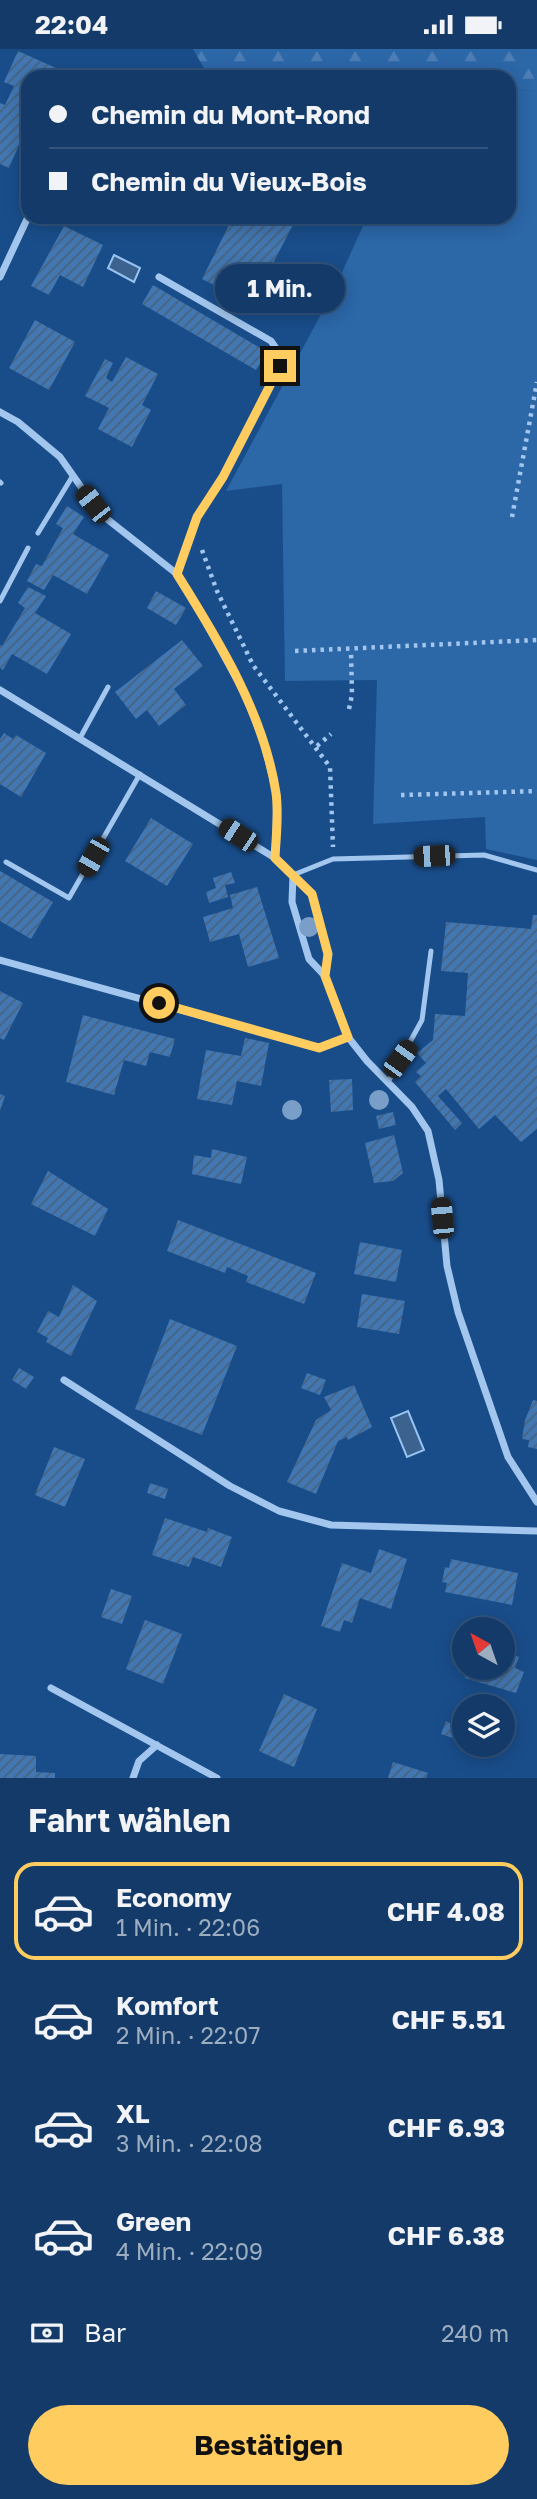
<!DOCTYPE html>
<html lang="de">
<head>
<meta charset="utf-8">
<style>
  :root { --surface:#133a68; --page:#1c416e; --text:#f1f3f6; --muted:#9dadc0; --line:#32547c; --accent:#ffcc5f }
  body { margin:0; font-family:"Golos Text",sans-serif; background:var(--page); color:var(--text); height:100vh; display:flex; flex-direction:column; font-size:26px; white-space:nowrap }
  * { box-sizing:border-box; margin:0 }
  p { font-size:23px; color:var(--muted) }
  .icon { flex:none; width:38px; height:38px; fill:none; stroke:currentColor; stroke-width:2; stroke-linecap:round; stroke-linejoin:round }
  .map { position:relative; height:1729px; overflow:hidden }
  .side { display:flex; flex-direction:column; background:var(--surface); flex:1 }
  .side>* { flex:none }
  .guide { position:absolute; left:21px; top:21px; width:495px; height:154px; border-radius:21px; box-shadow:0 4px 18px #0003,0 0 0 2px var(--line); display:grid; align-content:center; height:154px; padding:0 28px; background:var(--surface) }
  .needle { width:46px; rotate:320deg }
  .buttons { position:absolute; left:452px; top:1568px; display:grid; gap:14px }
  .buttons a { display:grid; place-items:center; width:63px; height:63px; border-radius:50%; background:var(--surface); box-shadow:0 4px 18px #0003,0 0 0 2px var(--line); font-size:35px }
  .end { position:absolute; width:32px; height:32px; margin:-16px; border:9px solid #ffcc5f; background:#111; box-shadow:0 0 0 4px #111 }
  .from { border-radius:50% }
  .bubble { position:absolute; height:49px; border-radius:24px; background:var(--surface); box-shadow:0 4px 18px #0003,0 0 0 2px var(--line); font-size:23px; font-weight:700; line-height:49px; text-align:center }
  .car { position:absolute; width:21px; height:42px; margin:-21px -10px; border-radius:9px; box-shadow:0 0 5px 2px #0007; background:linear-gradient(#222 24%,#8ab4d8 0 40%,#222 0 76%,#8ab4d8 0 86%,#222 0) }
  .guide b { display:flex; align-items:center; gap:24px; height:66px; font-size:26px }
  .guide b+b { border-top:2px solid var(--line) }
  .guide i { width:18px; height:18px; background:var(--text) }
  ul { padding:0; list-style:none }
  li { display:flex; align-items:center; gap:21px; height:98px; margin:0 14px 10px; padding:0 14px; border:4px solid transparent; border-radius:21px }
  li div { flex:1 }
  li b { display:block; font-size:26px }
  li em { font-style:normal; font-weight:700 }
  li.selected { border-color:var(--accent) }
  li>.icon { width:63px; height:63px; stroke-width:1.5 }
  h2 { padding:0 28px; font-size:32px; line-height:84px }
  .pay { display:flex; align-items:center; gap:18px; height:77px; padding:0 28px; font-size:26px }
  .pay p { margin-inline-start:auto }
  .button { display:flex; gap:14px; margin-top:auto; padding:14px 28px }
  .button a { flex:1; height:80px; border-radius:42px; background:var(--accent); color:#111; font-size:28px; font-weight:700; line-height:80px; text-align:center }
  .status { display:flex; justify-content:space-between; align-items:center; height:49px; padding:0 35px; background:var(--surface); direction:ltr }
  .status svg { height:19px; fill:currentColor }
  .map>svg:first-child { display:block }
</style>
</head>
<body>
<div class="status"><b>22:04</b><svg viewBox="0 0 49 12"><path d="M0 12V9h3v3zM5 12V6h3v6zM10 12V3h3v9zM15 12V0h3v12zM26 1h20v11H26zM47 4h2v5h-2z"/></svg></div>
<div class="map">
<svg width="537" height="1729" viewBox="0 0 537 1729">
  <defs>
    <pattern id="forest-firs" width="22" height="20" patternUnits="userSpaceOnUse" patternTransform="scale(1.75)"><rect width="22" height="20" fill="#2c67a8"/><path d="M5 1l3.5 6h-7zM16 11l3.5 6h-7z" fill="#4c7eb5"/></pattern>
    <pattern id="building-hatch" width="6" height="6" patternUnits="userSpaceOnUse" patternTransform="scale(1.75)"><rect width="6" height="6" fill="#4277b2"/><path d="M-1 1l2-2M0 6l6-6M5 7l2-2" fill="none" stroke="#47627f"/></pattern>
  </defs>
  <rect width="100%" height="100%" fill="#194d8a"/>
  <path fill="#2c67a8" d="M509,39L537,43V811L486,800L485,768L373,775L377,631L285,632L282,435L226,442L334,241L367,168H509Z"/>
  <path fill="url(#forest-firs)" d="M193,0H537V43L509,39V28H209Z"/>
  <path fill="#3c638f" stroke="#95c2f0" stroke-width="2" d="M114,206L140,219L134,233L108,219Z
    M408,1362L424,1401L407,1408L391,1369Z"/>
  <path fill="url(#building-hatch)" d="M18,2L63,22L60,28H28V75L9,119L0,115V54L5,56L14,37L4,33Z
    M233,168H297L252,255L202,230Z
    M64,177L103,196L83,238L60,226L49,246L31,237Z
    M153,236L267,303L256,321L142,255Z
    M35,271L75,293L49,341L9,319Z
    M126,308L158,325L142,356L151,361L132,398L98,380L109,359L85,347L105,310L113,314L106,329L112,333Z
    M67,457L84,468L73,485L109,506L87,545L53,526L44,541L27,532L36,515L42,517L63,479L56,475Z
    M28,538L46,547L35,564L71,585L47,625L12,605L3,621L0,619V596L2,597L25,559L18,554Z
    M156,542L186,559L176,576L147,559Z
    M182,591L203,617L174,640L186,656L159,677L147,661L136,670L115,643Z
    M4,684L13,690L16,686L46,704L21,748L0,735V690Z
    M151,769L193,795L167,837L125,812Z
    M0,822L53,853L31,890L0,872Z
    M231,823L235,834L225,836L228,848L209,854L206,843L216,839L213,829Z
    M257,838L279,909L248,918L239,885L210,893L203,868L233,859L230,846Z
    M533,866H537V1080L521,1093L495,1066L479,1080L446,1040L438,1047L462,1074L455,1081L415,1033L421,1027L416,1023L426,1014L417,1004L433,991L435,965L465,967L468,924L441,922L446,873L531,880Z
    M0,942L23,954L4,991L0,989Z
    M83,966L175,990L170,1008L150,1003L146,1017L124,1011L114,1046L66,1033Z
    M245,989L269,994L261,1037L237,1032L232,1056L197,1050L206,1001L241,1007Z
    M352,1030L353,1061L331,1063L329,1031Z
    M0,1045L5,1047L0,1062Z
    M393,1063L396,1076L379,1080L376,1067Z
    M394,1086L403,1124L393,1132L374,1134L365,1094Z
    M212,1100L247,1108L241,1135L192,1125L194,1106L211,1109Z
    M48,1122L108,1160L95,1187L31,1155Z
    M178,1171L316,1224L304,1255L246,1233L248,1227L227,1218L225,1224L167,1202Z
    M360,1193L402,1201L396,1233L354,1225Z
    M73,1236L97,1252L71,1307L46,1293L48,1289L37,1283L48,1262L59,1268Z
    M362,1245L405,1252L399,1285L357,1278Z
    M170,1270L237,1297L202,1386L135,1360Z
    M19,1319L34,1328L26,1340L12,1331Z
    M307,1324L326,1331L320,1346L301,1339Z
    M354,1336L372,1378L348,1391L347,1388L338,1392L316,1445L287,1433L316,1371L331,1361L324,1348Z
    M533,1351L537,1352V1400L528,1398L529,1391L522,1390L525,1371Z
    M54,1398L85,1410L65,1458L35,1446Z
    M150,1434L168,1440L165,1450L147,1444Z
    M165,1469L207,1483L208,1479L232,1488L221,1518L193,1508L189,1518L152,1506Z
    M379,1500L407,1510L391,1560L360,1549L352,1574L344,1571L340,1583L321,1577L342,1514L371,1524Z
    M451,1510L518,1524L512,1556L445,1543L447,1534L442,1533L445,1518L449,1519Z
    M111,1540L132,1547L122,1575L101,1568Z
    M145,1571L182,1585L163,1635L126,1620Z
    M502,1602L519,1608L515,1619L524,1623L516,1644L465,1629L469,1619H502Z
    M284,1645L317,1660L294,1718L259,1702Z
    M455,1666L464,1670V1693L441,1685L446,1672L452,1675Z
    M0,1705L36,1707V1723L55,1724V1729H0Z
    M393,1713L428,1724L426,1729H388Z"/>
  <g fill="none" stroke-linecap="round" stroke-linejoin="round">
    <path stroke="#a2c6ed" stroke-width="4.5" stroke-dasharray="3.5 5" stroke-linecap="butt" d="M512,468L537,333
      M202,501L217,542L253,616L330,718L333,798
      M295,602L537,591
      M349,660L352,646L351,602
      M317,697L331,685
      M401,746L537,742"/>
    <path stroke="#a2c6ed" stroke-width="5" d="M130,168L134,170
      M0,433L1,434
      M38,484L72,428
      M0,552L28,499
      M80,689L108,638
      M6,813L69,849L140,725
      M293,826L333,810L484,806L537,821
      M388,1033L422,971L431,902"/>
    <path stroke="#a2c6ed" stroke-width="7" d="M0,228L28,168
      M159,228L271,292L282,308L280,318L223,428L197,468L177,525
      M0,363L18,373L60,408L93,455L107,470L177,525L198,559L245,645L264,694L277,747L275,809
      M0,641L275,809L312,845L328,905L325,927L348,988L367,1012L412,1058L428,1082L439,1131L447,1217L458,1263L508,1408L537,1453
      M293,826L292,853L309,910L325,927
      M0,911L319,999L348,988
      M64,1331L230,1437L279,1462L331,1476L537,1482
      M51,1639L217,1729
      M133,1729L139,1712L157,1696"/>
  </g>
  <g fill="#799ec8">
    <circle cx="309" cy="878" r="10"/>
    <circle cx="379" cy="1051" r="10"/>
    <circle cx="292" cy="1061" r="10"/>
  </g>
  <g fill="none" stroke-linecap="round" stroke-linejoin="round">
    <path stroke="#ffcc5f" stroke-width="9" d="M159,954L319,999L348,988L325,927L328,905L312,845L275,809C276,788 279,766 276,744C264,665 219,592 177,525L197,468L223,428L280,317"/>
  </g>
</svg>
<div class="buttons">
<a><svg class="needle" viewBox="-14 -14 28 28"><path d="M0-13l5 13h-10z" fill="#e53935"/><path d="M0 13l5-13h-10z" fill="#9dadc0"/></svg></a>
<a><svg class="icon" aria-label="layers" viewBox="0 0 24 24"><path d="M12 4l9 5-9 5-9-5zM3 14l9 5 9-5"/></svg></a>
</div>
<i class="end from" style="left:159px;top:954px"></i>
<i class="end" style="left:280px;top:317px"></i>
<div class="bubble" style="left:215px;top:215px;width:130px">1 Min.</div>
<i class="car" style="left:93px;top:455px;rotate:322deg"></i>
<i class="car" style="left:238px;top:786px;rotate:303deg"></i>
<i class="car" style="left:434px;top:807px;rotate:268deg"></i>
<i class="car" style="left:93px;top:808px;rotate:210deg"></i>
<i class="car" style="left:400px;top:1010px;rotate:36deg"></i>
<i class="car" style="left:442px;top:1169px;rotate:355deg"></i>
<div class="guide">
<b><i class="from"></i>Chemin du Mont-Rond</b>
<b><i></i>Chemin du Vieux-Bois</b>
</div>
</div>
<section class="side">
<h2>Fahrt wählen</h2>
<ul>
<li class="selected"><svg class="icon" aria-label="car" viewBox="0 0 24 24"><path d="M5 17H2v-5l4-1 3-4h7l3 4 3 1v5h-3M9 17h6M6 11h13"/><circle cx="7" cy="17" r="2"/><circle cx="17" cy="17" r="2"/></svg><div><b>Economy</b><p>1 Min. · 22:06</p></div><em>CHF 4.08</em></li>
<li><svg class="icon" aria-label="car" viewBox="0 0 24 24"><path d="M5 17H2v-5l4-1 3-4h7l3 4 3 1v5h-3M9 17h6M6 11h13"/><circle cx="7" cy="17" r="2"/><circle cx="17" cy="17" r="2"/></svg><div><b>Komfort</b><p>2 Min. · 22:07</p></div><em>CHF 5.51</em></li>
<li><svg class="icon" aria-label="car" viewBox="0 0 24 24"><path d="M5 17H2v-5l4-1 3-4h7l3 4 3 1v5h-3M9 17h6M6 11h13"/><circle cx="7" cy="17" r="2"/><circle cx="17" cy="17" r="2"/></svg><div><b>XL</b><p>3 Min. · 22:08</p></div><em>CHF 6.93</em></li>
<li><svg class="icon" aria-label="car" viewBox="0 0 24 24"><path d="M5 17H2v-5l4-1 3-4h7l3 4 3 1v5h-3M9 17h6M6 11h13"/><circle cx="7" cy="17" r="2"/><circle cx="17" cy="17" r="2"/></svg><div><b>Green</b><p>4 Min. · 22:09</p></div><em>CHF 6.38</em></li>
</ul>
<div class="pay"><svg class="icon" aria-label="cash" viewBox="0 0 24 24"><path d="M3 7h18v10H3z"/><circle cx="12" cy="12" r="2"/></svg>Bar<p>240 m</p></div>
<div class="button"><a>Bestätigen</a></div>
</section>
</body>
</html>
